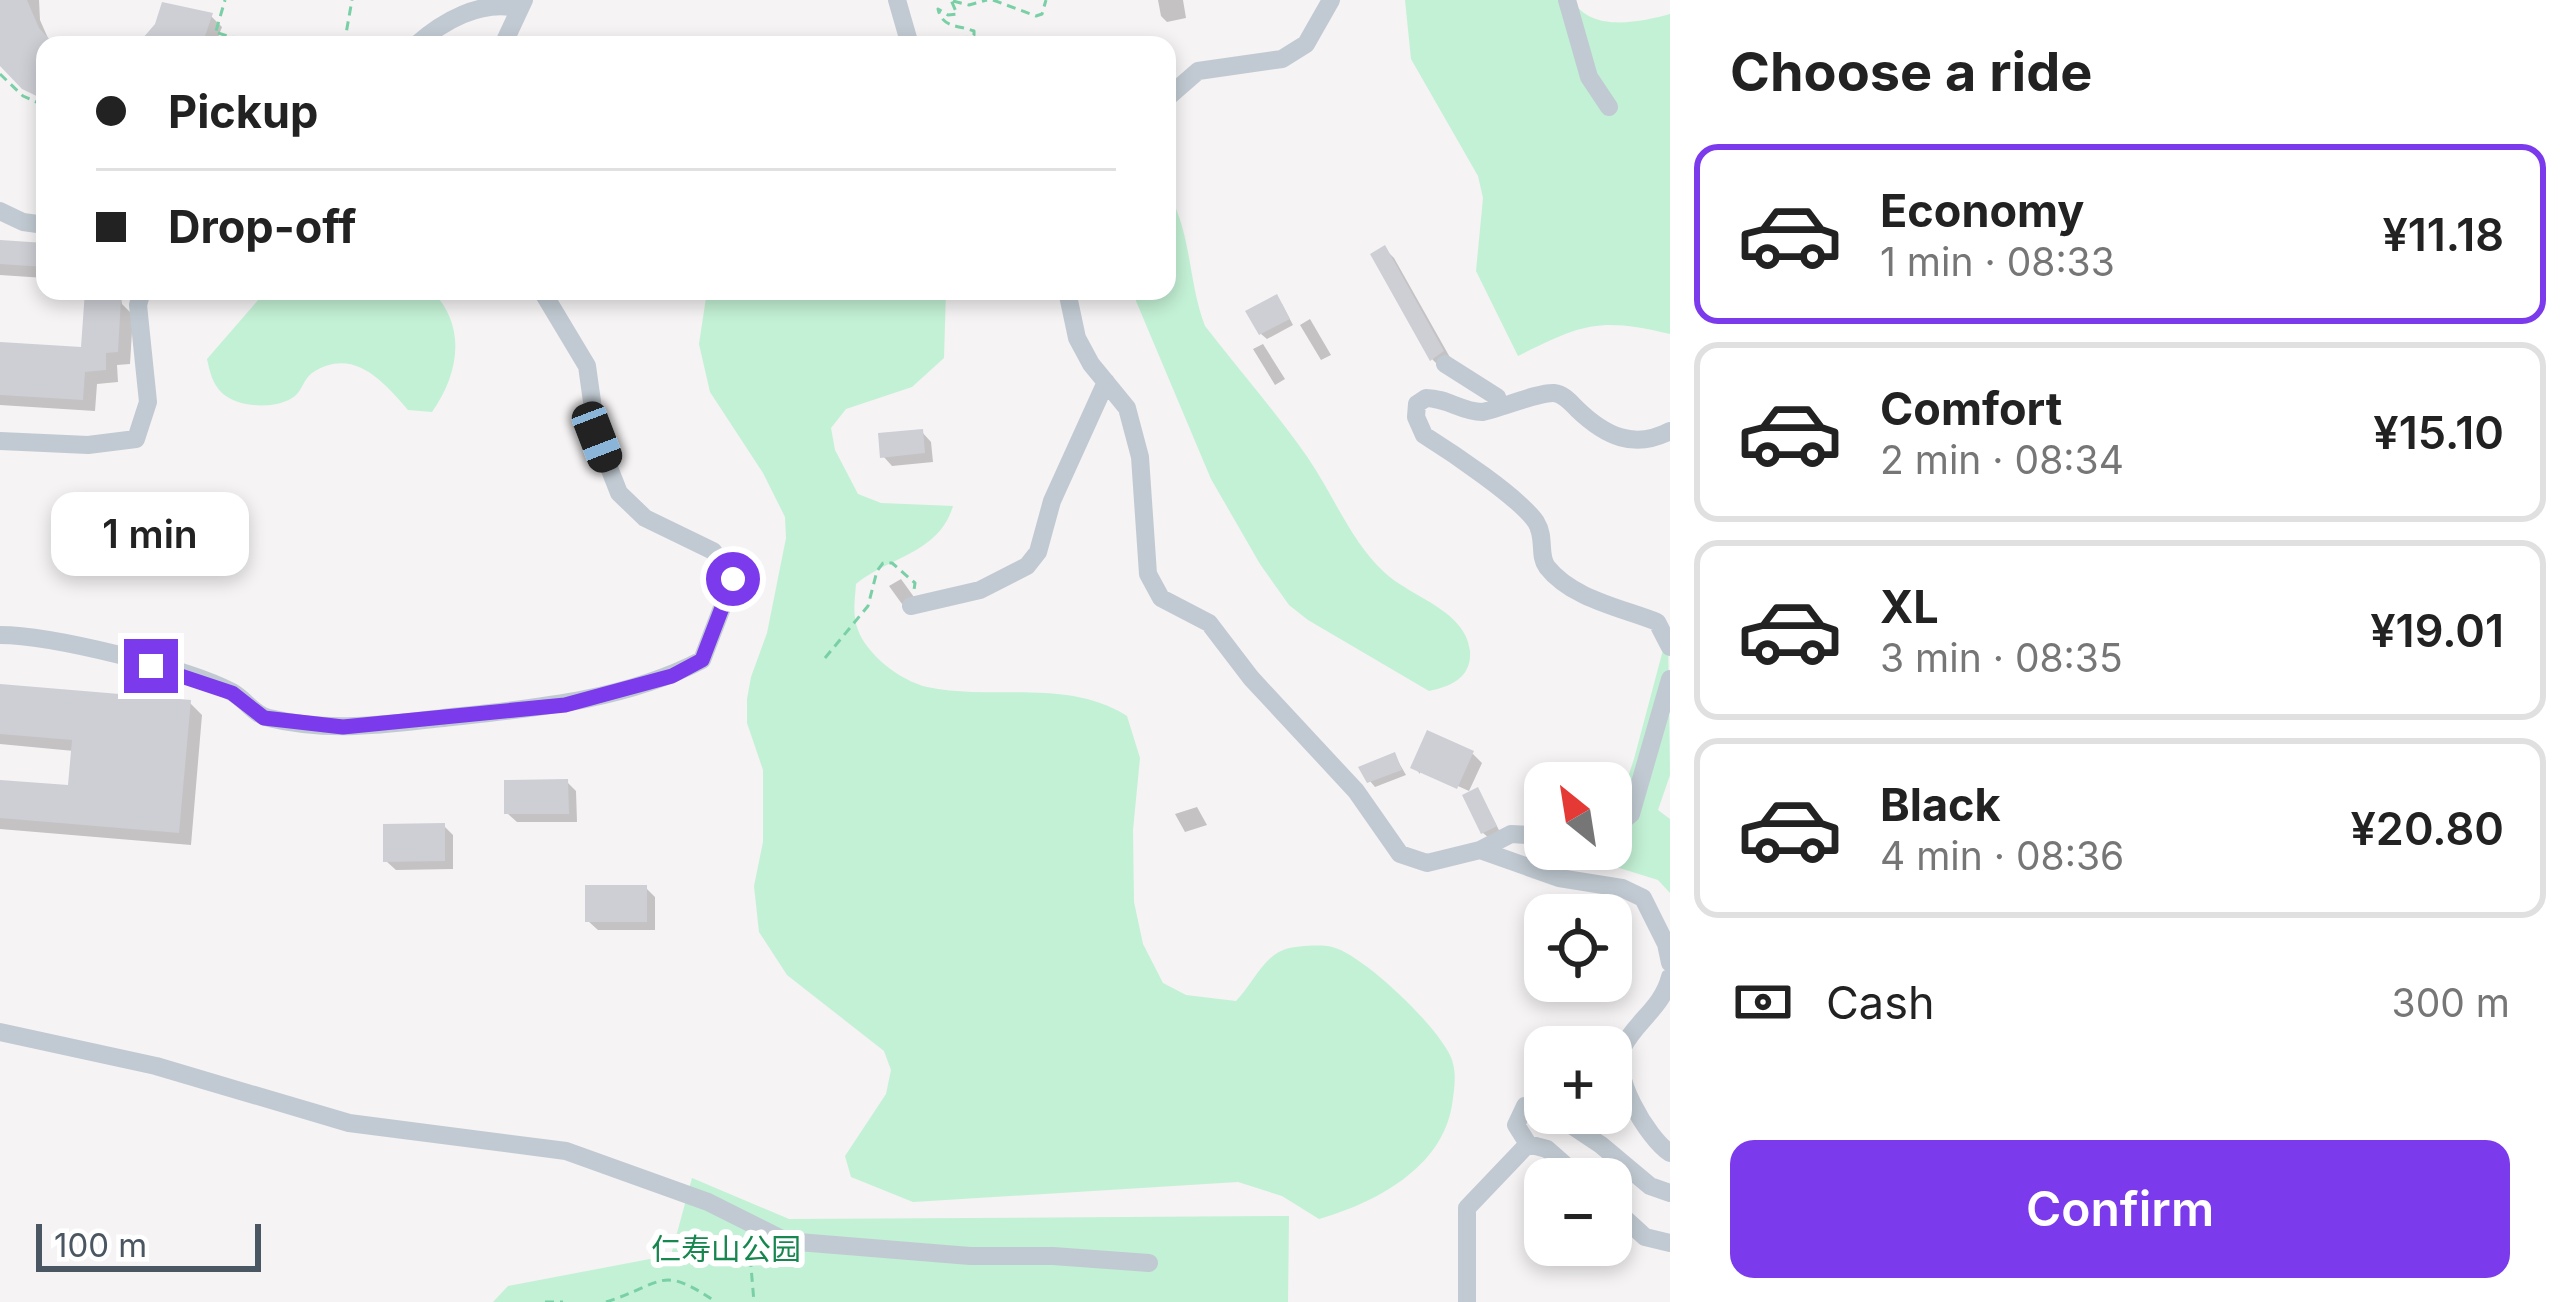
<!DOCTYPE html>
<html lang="en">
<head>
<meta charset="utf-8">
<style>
  :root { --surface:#fff; --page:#f6f6f6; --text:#222; --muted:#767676; --line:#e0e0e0; --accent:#7c3aed }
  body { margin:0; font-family:Inter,"Noto Sans SC",sans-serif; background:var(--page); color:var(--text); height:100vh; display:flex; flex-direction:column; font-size:45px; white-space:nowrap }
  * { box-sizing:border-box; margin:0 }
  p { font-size:39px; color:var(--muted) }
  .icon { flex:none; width:66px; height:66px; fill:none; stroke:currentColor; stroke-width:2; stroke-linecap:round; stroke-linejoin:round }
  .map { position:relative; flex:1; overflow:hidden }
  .panel { display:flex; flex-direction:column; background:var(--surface); width:900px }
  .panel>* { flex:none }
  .hud { position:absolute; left:36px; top:36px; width:1140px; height:264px; border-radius:24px; box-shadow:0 6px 18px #0003; display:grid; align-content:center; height:264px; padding:0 60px; background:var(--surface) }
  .needle { width:78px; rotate:330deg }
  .fabs { position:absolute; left:1524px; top:762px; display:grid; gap:24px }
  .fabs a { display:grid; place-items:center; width:108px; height:108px; border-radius:24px; background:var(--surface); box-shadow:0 6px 18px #0003; font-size:60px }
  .scale { position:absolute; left:36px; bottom:30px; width:225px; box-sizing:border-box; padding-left:12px; border:6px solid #4a5661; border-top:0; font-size:33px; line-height:42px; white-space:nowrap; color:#4a5661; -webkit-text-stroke:9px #fff; paint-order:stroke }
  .end { position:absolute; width:54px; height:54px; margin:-27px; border:15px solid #7c3aed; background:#fff; box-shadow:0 0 0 6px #fff }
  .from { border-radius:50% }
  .bubble { position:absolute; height:84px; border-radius:24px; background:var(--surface); box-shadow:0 6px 18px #0003; font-size:39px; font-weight:600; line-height:84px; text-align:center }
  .car { position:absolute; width:36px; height:72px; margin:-36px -18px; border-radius:15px; box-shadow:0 0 9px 3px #0007; background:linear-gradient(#222 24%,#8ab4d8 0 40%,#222 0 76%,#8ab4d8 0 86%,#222 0) }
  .hud b { display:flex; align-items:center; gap:42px; height:114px; font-size:45px }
  .hud b+b { border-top:3px solid var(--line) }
  .hud i { width:30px; height:30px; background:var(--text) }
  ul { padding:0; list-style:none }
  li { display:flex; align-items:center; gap:36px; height:180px; margin:0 24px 18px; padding:0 36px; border:6px solid var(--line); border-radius:24px }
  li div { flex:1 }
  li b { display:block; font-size:45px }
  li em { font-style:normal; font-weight:600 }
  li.active { border-color:var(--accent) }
  li>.icon { width:108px; height:108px; stroke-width:1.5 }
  h2 { padding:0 60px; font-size:54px; line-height:144px }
  .pay { display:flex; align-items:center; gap:30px; height:132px; padding:0 60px; font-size:45px }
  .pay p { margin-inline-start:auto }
  .cta { display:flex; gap:24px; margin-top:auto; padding:24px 60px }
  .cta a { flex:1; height:138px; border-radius:24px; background:var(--accent); color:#fff; font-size:48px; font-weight:600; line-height:138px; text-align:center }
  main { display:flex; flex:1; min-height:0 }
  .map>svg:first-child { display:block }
</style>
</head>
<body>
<main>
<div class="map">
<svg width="1670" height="1302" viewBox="0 0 1670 1302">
  <rect width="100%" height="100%" fill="#f5f3f3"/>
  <path fill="#c3f1d5" d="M1405,0H1573C1590,33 1641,22 1670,14V334C1599,317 1582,324 1518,356L1476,271L1483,198L1478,176L1411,59Z
    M1168,192C1192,234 1188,282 1205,326C1239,370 1276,412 1308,458C1334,496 1350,540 1384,572C1410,597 1466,610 1470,651C1472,677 1451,687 1429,691L1308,620L1289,605L1260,564L1211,479L1136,301L1134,291H1167Z
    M266,291H432C467,326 459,374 432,412L408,410C383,381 353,346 312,373C304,379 302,390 295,396C277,410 238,408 222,393C212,383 210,372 207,359Z
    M707,291H946L944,358L912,387L846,409L831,428L835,450L858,494L881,503L953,506C939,553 891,556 856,584C855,599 852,615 858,630C867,655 901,681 927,687C993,701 1067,678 1127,716L1140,758L1133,830L1134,902L1143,944L1163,983L1186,995L1236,1001C1252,985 1263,956 1286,949C1296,946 1322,944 1332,947C1363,954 1442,1030 1452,1060C1457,1075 1454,1090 1452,1105C1442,1168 1375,1203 1319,1219L1282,1196L1238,1182L913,1202L851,1177L845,1156L886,1094L891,1070L884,1051L787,975L759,932L754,886L763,842V770L747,723V699L751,677L767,633L786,538L785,517L763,473L710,392L699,344Z
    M1668,631L1670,775L1658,810L1670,819V893L1658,880L1600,862L1604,849H1611V828L1634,759Z
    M692,1178L789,1219L1289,1216L1288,1302H493L508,1286L671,1255Z"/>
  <path fill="#0003" d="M0,0H39L40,20L51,45H45V103L0,60Z
    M1158,0H1183L1186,18L1167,22L1161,16Z
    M211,16L222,27L215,45H141Z
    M0,243L45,246V278L0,275Z
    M1385,249L1394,258L1452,361L1441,368L1432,359Z
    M88,291H120L122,304L133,315L130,364L117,365L118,382L97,384L95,411L0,405V345L84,350Z
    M1282,304L1293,325L1267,339L1261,334Z
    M1310,319L1331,355L1321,360L1300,325Z
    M1263,344L1285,379L1275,385L1253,349Z
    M922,432L931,442L933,462L892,466L883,456Z
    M901,579L914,597L902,604L889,586Z
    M0,687L189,702L202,715L191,845L0,829V783L70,789L74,751L0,744Z
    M1473,754L1482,763L1469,791L1420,769V774L1414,767Z
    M1395,756L1406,775L1375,787L1370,781Z
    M567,782L576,791L577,822H517L507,813Z
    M1478,790L1500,832L1489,838L1483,833Z
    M1197,807L1207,825L1185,832L1175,814Z
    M444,826L453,835V869L396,870L386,861Z
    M646,888L655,897V930H598L588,921Z"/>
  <path fill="#cdcfd5" d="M0,0H27L39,28L51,41L45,45V100L22,89L0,66Z
    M162,2L213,13L202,45H137L155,24Z
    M0,240L45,243V267L0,264Z
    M1385,245L1444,351L1430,361L1370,254Z
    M85,291H111V299H121L118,352L106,353V370L85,372L83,400L0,395V342L81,347Z
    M1277,294L1290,319L1259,335L1245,311Z
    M923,429L925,453L880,458L878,433Z
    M0,684L191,700L179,833L0,818V780L68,785L72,740L0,734Z
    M1427,730L1474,751L1457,789L1410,768Z
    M1395,752L1402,770L1367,783L1358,767Z
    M568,779L569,814H504V780Z
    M1478,787L1497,826L1481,834L1462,795Z
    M445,823V861L383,862V824Z
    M585,885H647V922H585Z"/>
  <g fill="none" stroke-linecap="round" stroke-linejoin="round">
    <path stroke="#7ad0a6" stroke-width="3" stroke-dasharray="9 6" stroke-linecap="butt" d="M993,0L1036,16L1042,14L1046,0
      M953,1L969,5L987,0
      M218,33L258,45
      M212,45L225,0
      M344,45L352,0
      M945,45L974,35V31C958,25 942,28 938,9L948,15L957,14L951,0
      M0,74L23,96L45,106
      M825,658L868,606L877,571L883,563H892L915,583L914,590
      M749,1243L754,1302
      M545,1302H563
      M606,1302C665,1283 660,1264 716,1302"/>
    <path stroke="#c1cad2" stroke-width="18" d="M897,0L910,45
      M1567,0L1589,77L1609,107
      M416,45C443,21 480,0 517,8
      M503,45L524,0
      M1167,98L1198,71L1282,59L1306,44L1331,0
      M0,211L23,222L45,225
      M1067,291L1077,338L1091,364L1127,408L1140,457L1148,574L1161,598L1209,623L1251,678L1356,791L1400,854L1427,863L1480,850L1559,878L1622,888L1643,898L1666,944L1670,963
      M1445,364L1497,397L1500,406
      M1670,431C1634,450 1605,436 1577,409C1571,403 1564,394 1554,393C1538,392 1500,409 1482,412C1462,412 1447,398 1426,398L1417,404L1416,417L1424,435C1451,452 1520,498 1536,522C1546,538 1538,555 1547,567C1572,599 1622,608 1657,622L1670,647
      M0,441L88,445L136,439L148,402L138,305L142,291
      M911,606L980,590L1027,566L1038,552L1052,501L1106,382
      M0,635C50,635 187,668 232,692C245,699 254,715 269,718C329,733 392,724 452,717C537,708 625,700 702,660L733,579L713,551L645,518L619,493L597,437L587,366L542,291
      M1611,830L1631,814L1670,679
      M1480,850L1511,834L1545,836
      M1670,977C1662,1008 1636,1021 1623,1047C1609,1073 1647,1138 1670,1153
      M0,1032L156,1066L349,1123L566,1151L708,1202L786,1241L970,1256H1053L1149,1263
      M1553,1113L1601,1145L1650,1186L1670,1193
      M1528,1144L1516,1125L1525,1106L1545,1108
      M1611,1206L1645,1237L1670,1243
      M1467,1302V1208L1528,1144L1547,1149L1581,1179"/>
  </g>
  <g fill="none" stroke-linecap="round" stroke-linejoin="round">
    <path stroke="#7c3aed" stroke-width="15" d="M151,666L232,693L264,718L343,727L565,705L672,676L702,660L733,579"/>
  </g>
  <g text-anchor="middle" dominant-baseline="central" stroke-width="12" stroke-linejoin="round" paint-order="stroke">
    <g font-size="30" fill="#17864f" stroke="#fff">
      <text x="726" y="1249">仁寿山公园</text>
    </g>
  </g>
</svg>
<div class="fabs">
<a><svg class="needle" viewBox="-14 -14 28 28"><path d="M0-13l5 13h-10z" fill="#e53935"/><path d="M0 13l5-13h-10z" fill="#767676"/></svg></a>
<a><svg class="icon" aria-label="locate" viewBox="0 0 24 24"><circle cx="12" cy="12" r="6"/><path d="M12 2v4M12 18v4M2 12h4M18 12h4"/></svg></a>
<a>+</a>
<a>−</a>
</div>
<div class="scale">100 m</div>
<i class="end from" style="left:733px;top:579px"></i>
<i class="end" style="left:151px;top:666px"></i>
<div class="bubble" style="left:51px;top:492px;width:198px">1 min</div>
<i class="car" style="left:597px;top:437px;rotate:159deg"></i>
<div class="hud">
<b><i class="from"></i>Pickup</b>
<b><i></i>Drop-off</b>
</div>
</div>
<section class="panel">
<h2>Choose a ride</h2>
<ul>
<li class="active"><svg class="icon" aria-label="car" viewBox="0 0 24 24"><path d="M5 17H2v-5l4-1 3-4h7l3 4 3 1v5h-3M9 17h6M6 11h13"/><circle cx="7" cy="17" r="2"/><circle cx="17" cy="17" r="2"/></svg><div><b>Economy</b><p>1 min · 08:33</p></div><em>¥11.18</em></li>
<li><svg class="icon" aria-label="car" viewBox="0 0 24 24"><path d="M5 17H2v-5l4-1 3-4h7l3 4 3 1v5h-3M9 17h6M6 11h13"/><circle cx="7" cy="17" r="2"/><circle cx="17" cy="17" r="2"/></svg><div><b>Comfort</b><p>2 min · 08:34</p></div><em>¥15.10</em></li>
<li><svg class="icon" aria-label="car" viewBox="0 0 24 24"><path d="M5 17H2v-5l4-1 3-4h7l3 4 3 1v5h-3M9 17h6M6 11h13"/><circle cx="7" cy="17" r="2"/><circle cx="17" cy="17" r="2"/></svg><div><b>XL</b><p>3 min · 08:35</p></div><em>¥19.01</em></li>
<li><svg class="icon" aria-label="car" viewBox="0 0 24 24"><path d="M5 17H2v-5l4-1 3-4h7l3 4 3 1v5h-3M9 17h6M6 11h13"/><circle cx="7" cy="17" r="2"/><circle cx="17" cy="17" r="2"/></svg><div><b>Black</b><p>4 min · 08:36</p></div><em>¥20.80</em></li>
</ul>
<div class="pay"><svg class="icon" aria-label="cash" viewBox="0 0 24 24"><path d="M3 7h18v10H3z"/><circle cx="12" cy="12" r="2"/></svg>Cash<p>300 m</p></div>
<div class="cta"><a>Confirm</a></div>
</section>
</main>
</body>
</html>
